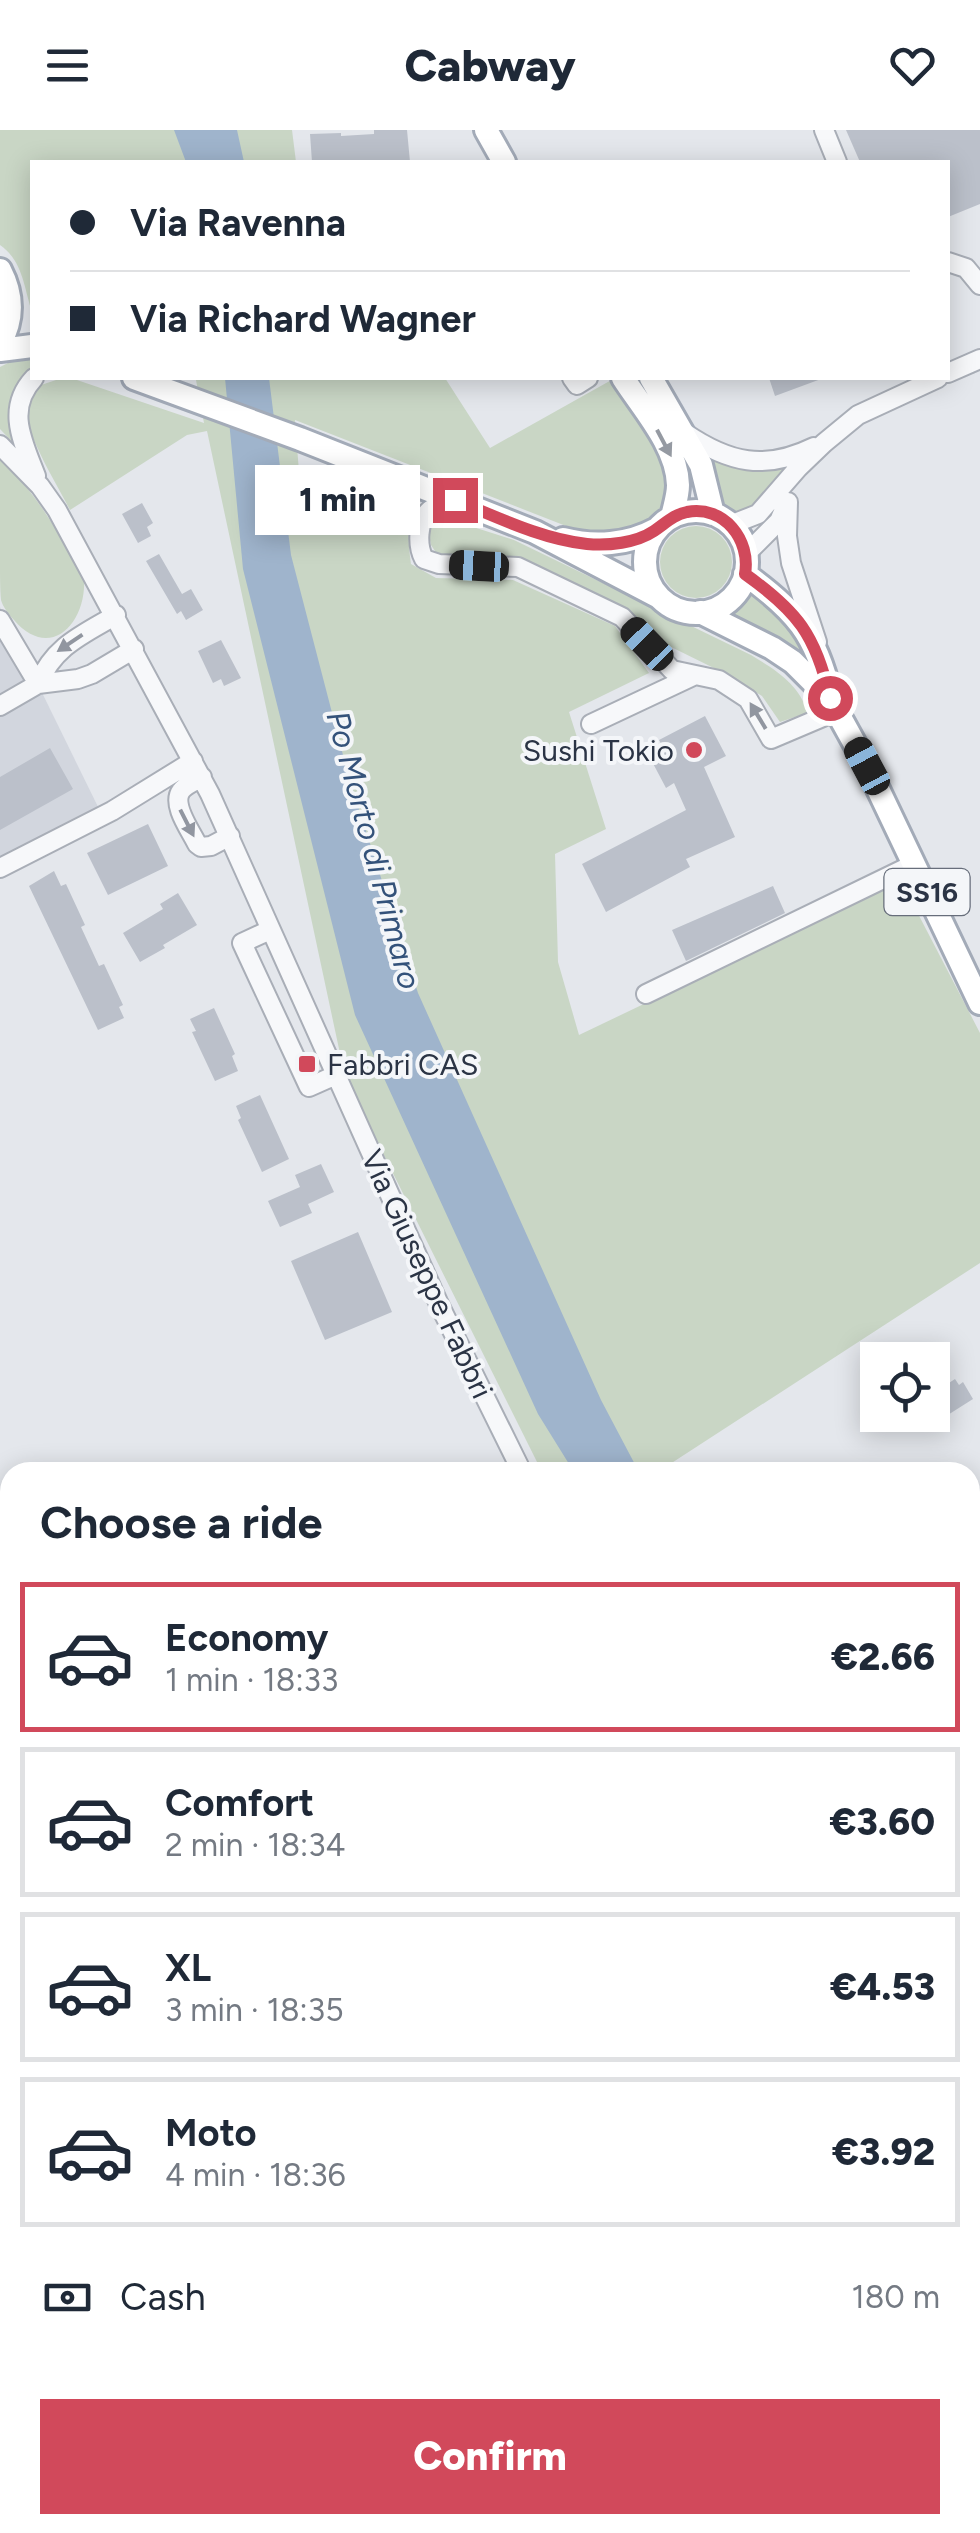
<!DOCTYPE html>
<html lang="en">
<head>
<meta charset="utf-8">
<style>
  :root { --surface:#fff; --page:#f6f6f7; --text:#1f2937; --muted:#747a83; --line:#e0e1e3; --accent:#d1495b }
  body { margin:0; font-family:Figtree,sans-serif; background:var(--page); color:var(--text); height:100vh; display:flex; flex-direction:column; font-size:38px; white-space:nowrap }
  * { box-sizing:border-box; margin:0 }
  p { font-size:32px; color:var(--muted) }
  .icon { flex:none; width:55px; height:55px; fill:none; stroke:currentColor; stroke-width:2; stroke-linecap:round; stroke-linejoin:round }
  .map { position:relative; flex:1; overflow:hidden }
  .sheet { position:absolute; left:0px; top:1332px; width:980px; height:1072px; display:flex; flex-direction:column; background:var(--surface); border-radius:30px 30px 0 0; box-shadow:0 5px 25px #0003 }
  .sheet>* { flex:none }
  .guide { position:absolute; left:30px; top:30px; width:920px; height:220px; border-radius:0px; box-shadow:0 5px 25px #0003; display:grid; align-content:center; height:220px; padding:0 40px; background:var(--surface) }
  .buttons { position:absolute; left:860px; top:1212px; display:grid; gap:20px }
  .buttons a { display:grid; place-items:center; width:90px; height:90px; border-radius:0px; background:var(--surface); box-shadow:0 5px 25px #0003; font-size:50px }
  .end { position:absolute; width:45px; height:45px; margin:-22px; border:12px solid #d1495b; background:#fff; box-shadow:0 0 0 5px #fff }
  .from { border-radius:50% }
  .bubble { position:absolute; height:70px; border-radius:0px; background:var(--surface); box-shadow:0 5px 25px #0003; font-size:32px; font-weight:800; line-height:70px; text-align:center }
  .car { position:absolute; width:30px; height:60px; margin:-30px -15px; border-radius:12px; box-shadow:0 0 8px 2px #0007; background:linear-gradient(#222 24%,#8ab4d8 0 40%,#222 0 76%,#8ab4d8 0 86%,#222 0) }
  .guide b { display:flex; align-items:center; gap:35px; height:95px; font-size:38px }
  .guide b+b { border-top:2px solid var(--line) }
  .guide i { width:25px; height:25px; background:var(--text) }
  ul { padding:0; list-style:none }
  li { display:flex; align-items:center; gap:30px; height:150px; margin:0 20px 15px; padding:0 20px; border:5px solid var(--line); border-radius:0px }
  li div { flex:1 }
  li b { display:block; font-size:38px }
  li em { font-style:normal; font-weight:800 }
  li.selected { border-color:var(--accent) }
  li>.icon { width:90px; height:90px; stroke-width:1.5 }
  h2 { padding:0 40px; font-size:45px; line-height:120px }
  .pay { display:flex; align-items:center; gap:25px; height:110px; padding:0 40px; font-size:38px }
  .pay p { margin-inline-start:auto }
  .button { display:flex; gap:20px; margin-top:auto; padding:20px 40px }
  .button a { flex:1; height:115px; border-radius:0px; background:var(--accent); color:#fff; font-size:40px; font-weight:800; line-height:115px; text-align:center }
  header { display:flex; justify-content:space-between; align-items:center; height:130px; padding:0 40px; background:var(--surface); font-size:45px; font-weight:800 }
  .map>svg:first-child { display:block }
</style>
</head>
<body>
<header><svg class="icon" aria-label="menu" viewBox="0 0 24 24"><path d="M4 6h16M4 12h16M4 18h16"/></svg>Cabway<svg class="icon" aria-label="heart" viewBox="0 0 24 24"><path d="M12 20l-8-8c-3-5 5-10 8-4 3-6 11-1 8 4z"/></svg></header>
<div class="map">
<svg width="980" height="2403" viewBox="0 0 980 2403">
  <rect width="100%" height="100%" fill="#e4e7ec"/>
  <path fill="#d2d6de" d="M0,477L102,685L0,744Z"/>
  <path fill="#c9d6c5" d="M0,0H292L296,32H32V182C24,158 23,131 0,115Z
    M32,227V238C6,269 14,280 18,318L0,299V237L18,228Z
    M62,248L74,249L204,293L196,250L189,248H445L490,318L615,248L663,322L669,360L664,374L642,397L598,405L566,396L295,290L299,342L418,375C406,393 408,412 411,434L436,448L513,450L615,496L649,543L569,582L606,699L555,724L558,832L579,905L901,751L980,903V1133L667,1336L669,1342H542L345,947L207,301L187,305L70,380C59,358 28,308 27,285C27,273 32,265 38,256Z
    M704,325L787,334L765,364L746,383H729L722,378Z
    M0,329C37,363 60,405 84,448C87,493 50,532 14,490C9,485 3,477 1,470C0,459 0,443 0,431C0,397 0,363 0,329Z
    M442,387L514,410L751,525C774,539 801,555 807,583L780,592L762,566L726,544L665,514L639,497L519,431L450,427L437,424L431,415L429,405L433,393Z
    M660 432a36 36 0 1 1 72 0a36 36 0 1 1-72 0Z
    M751,461L789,498L804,516L818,547C791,512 767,504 730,484L748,469Z
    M980,1375V1884L970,1873V1381Z"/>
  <path fill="#9fb4cc" d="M174,0H237L244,32H186Z
    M225,248H269L291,425L349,648L418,863L601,1270L639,1342H574L538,1284L355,885L243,439Z"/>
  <path fill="#bbc0ca" d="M374,0H407L410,32H312L310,4L341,3V6L374,4Z
    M846,0H980V74L948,87V32H860Z
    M769,248H820L821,249L775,266Z
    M142,373L153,393L147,397L151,406L138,413L122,384Z
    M159,424L182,464L191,459L203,480L186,490L181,481L177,484L146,431Z
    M221,510L241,548L224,556L221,549L213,553L198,521Z
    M705,586L726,626L704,637L735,707L686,729L690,737L606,782L582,734L686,680L674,653L666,658L648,624L663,617L659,610Z
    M50,618L73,659L0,700V647Z
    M148,694L168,736L108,765L87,723Z
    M54,741L61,756L66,754L85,795L81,797L99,836L104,834L123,875L119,877L124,888L98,900L29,756Z
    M773,756L785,783L686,831L672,800Z
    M178,763L197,795L163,815L165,818L140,832L123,803L163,779L160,774Z
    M214,878L235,924L232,926L238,941L215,951L192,902L196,901L190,889Z
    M260,965L289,1029L262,1042L238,990L241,988L236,976Z
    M321,1034L334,1062L308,1074L312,1083L280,1097L268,1071L300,1057L295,1045Z
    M358,1102L392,1182L325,1210L291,1131Z
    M955,1249L959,1255L963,1252L973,1269L932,1295V1264Z"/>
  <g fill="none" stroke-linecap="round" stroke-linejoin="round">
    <defs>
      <path id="minor" d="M824,0L837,32
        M948,132L966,138L980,155
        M948,243L980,229
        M34,248C5,279 23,312 36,346
        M572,248L577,255L588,248
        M685,303C729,333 765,341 814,317
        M0,315L40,356L57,380L210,664L438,1172L522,1342
        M455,370C448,373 436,375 430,380C417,391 417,416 424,429L439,434L518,437L622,487L672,540L719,550L748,569L771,609L837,581
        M788,372L787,406L791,433L817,512
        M730,395L758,384L798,338L824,313L858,285L938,248
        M746,424L779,391L786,375
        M0,490L38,554
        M38,554C54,516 82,505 116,485
        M0,576L38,554L78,549L92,544L134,519
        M591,594L693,546
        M202,647C196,651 185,655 181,661C171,675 191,701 197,714L201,717L211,716L230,706
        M0,738L112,681L193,631
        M270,800L242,813L309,957L336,945
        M646,864L914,734
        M970,1881L980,1894"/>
      <path id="major" d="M486,0L504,32
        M0,140C13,165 14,188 0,213
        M0,220L32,216
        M134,248L300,309L535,402L659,467
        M623,248C643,279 677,316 678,355C678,366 674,377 672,387
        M651,248L701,335L713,384
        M645 432a51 51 0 1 1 102 0a51 51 0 1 1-102 0Z
        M563,409C594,417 628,415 657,399
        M745,444C795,480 816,504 830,565
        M700,482L772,518L793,532L830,569L867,636L980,873"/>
    </defs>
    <use href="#minor" stroke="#a9aeb7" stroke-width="22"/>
    <use href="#major" stroke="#a3abb8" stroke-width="28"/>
    <use href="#minor" stroke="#f7f8fa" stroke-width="18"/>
    <use href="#major" stroke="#fff" stroke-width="22"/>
    <defs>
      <path id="rail" d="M0,2401L2,2403"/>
    </defs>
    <use href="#rail" stroke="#7d8696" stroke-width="9"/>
    <use href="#rail" stroke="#f4f6f9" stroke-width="5" stroke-dasharray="15" stroke-linecap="butt"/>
  </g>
  <defs><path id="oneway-solid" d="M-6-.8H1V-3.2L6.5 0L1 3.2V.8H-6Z" transform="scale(2.5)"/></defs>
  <use fill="#959aa2" href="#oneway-solid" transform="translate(664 313) rotate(62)"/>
  <g fill="#9196a0">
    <use href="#oneway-solid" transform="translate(70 513) rotate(146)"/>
    <use href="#oneway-solid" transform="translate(758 586) rotate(-121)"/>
    <use href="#oneway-solid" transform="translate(187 693) rotate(63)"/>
  </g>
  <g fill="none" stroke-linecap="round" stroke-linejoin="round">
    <path stroke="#d1495b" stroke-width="12" d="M455,370C497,387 541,409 587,414C608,416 636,413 654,401C666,393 673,385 687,382C724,375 751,410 745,444C797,481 816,505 830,568"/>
  </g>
  <g fill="#d1495b" stroke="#f4f6f9" stroke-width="4">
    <circle cx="694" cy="620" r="10"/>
    <rect x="297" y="924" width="20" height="20" rx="5"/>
  </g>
  <g text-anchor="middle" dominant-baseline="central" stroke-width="8" stroke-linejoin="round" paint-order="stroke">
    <rect fill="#f4f6f9" stroke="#676e7b" stroke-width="2.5" x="884.5" y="739" width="85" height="46" rx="8"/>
    <g font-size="28" font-weight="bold" fill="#2b3445">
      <text x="927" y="762">SS16</text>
    </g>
    <g font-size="30" fill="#2b3445" stroke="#f4f6f9" text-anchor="end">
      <text x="674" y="620">Sushi Tokio</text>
      <text x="327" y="934" text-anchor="start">Fabbri CAS</text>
    </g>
    <g font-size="30" fill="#2b3445" stroke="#f4f6f9">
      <text transform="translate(427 1144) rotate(65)">Via Giuseppe Fabbri</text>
    </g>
    <g font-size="32" font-style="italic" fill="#34527a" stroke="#f4f6f9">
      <text transform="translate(374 720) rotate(75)">Po Morto di Primaro</text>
    </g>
  </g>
</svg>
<div class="buttons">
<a><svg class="icon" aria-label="locate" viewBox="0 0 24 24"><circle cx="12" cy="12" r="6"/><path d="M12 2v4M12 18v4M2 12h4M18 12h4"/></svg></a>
</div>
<i class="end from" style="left:830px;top:568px"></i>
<i class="end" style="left:455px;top:370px"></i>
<div class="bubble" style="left:255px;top:335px;width:165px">1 min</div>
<i class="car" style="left:479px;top:436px;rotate:273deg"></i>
<i class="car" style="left:647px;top:514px;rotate:316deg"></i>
<i class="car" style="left:867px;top:636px;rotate:332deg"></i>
<div class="guide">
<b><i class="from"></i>Via Ravenna</b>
<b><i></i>Via Richard Wagner</b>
</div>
<section class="sheet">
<h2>Choose a ride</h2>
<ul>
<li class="selected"><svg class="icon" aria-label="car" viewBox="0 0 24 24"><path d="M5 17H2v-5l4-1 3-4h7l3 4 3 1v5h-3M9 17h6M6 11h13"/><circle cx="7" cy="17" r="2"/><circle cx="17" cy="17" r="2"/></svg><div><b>Economy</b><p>1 min · 18:33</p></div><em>€2.66</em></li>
<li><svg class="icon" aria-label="car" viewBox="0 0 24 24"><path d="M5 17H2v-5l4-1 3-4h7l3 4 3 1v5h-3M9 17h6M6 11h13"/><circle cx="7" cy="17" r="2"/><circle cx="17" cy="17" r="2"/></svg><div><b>Comfort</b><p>2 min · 18:34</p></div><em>€3.60</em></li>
<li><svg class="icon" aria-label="car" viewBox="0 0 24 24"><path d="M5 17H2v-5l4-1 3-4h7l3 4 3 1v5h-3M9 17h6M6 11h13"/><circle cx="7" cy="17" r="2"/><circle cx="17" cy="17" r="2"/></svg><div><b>XL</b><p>3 min · 18:35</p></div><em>€4.53</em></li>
<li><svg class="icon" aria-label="car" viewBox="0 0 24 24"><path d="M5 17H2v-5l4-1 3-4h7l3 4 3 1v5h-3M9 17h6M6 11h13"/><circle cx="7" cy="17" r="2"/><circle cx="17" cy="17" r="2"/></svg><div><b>Moto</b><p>4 min · 18:36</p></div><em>€3.92</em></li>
</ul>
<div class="pay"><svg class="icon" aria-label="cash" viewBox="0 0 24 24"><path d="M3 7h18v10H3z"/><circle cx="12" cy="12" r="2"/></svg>Cash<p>180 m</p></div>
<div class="button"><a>Confirm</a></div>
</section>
</div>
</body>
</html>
